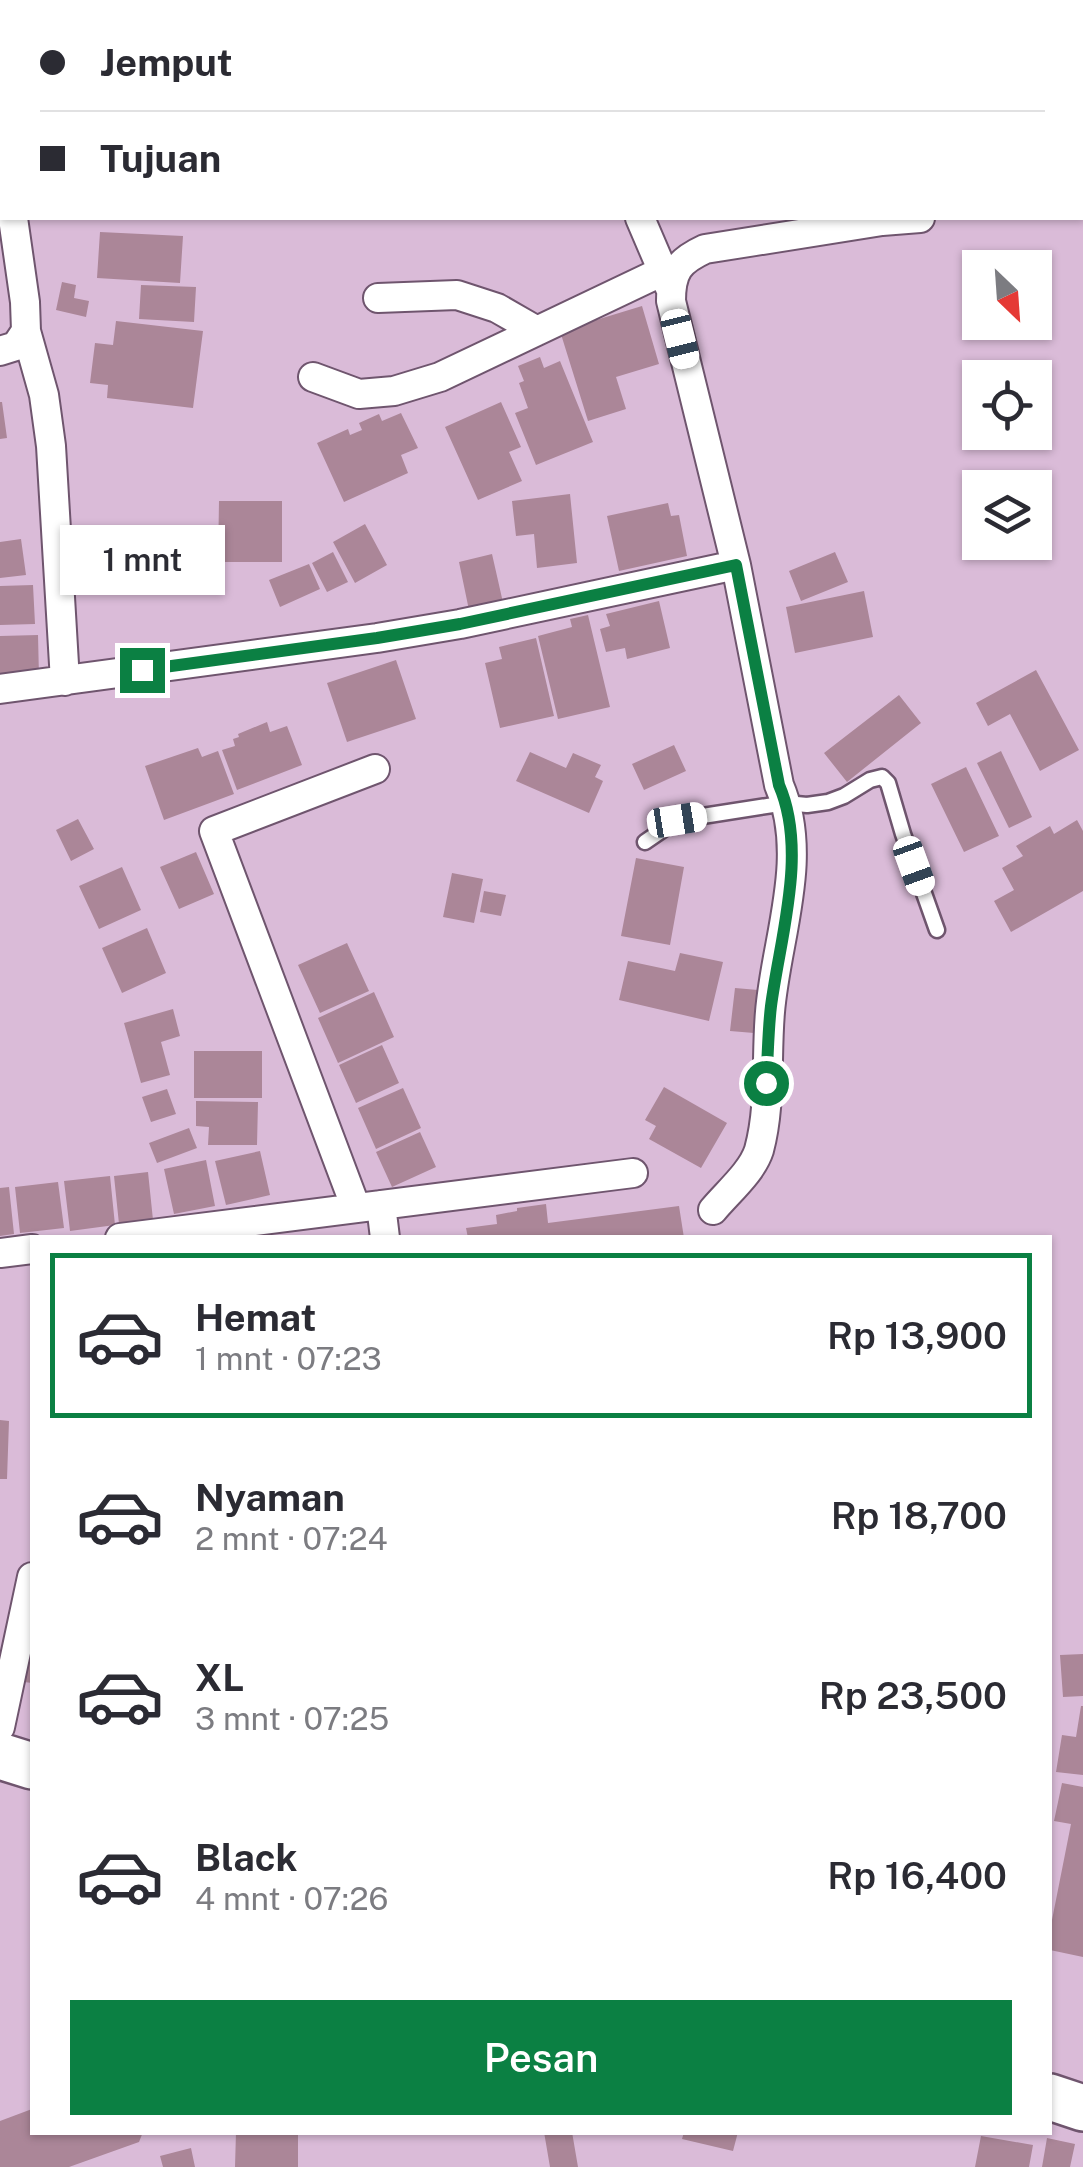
<!DOCTYPE html>
<html lang="id">
<head>
<meta charset="utf-8">
<style>
  :root { --surface:#fff; --page:#f7f7f7; --text:#2b2b33; --muted:#7c7c81; --line:#e1e1e2; --accent:#0b8043 }
  body { margin:0; font-family:"Public Sans",sans-serif; background:var(--page); color:var(--text); height:100vh; display:flex; flex-direction:column; font-size:38px; white-space:nowrap }
  * { box-sizing:border-box; margin:0 }
  p { font-size:32px; color:var(--muted) }
  .icon { flex:none; width:55px; height:55px; fill:none; stroke:currentColor; stroke-width:2; stroke-linecap:round; stroke-linejoin:round }
  .map { position:relative; flex:1; overflow:hidden }
  .sheet { position:absolute; left:30px; top:1235px; width:1022px; height:900px; display:flex; flex-direction:column; background:var(--surface); border-radius:0px; box-shadow:0 2px 8px #0004 }
  .sheet>* { flex:none }
  .guide { position:absolute; left:0px; top:0px; width:1085px; height:220px; box-shadow:0 2px 8px #0004; display:grid; align-content:center; height:220px; padding:0 40px; background:var(--surface) }
  .needle { width:65px; rotate:155deg }
  .tools { position:absolute; left:962px; top:250px; display:grid; gap:20px }
  .tools a { display:grid; place-items:center; width:90px; height:90px; border-radius:0px; background:var(--surface); box-shadow:0 2px 8px #0004; font-size:50px }
  .end { position:absolute; width:45px; height:45px; margin:-22px; border:12px solid #0b8043; background:#fff; box-shadow:0 0 0 5px #fff }
  .from { border-radius:50% }
  .bubble { position:absolute; height:70px; border-radius:0px; background:var(--surface); box-shadow:0 2px 8px #0004; font-size:32px; font-weight:600; line-height:70px; text-align:center }
  .car { position:absolute; width:30px; height:60px; margin:-30px -15px; border-radius:12px; box-shadow:0 0 8px 2px #0007; background:linear-gradient(#fff 24%,#345 0 40%,#fff 0 76%,#345 0 86%,#fff 0) }
  .guide b { display:flex; align-items:center; gap:35px; height:95px; font-size:38px }
  .guide b+b { border-top:2px solid var(--line) }
  .guide i { width:25px; height:25px; background:var(--text) }
  ul { padding:18px 0 0; list-style:none }
  li { display:flex; align-items:center; gap:30px; height:165px; margin:0 20px 15px; padding:0 20px; border:5px solid transparent; border-radius:0px }
  li div { flex:1 }
  li b { display:block; font-size:38px }
  li em { font-style:normal; font-weight:600 }
  li.on { border-color:var(--accent) }
  li>.icon { width:90px; height:90px; stroke-width:1.5 }
  .primary-button { display:flex; gap:20px; margin-top:auto; padding:20px 40px }
  .primary-button a { flex:1; height:115px; border-radius:0px; background:var(--accent); color:#fff; font-size:40px; font-weight:600; line-height:115px; text-align:center }
  .map>svg:first-child { display:block }
</style>
</head>
<body>
<div class="map">
<svg width="1083" height="2167" viewBox="0 0 1083 2167">
  <rect width="100%" height="100%" fill="#dabbd8"/>
  <path fill="#ab8698" d="M100,232L183,236L180,283L97,278Z
    M62,282L76,285L74,298L89,301L86,317L56,310Z
    M141,285L196,287L194,322L139,319Z
    M642,306L659,364L616,377L626,409L588,421L560,331Z
    M116,321L203,331L193,408L107,398L108,385L90,383L95,343L113,345Z
    M540,357L544,368L560,361L593,442L536,465L515,413L528,408L519,383L524,381L518,366Z
    M0,402H2L7,438L0,439Z
    M501,402L521,447L509,452L522,481L478,500L445,427Z
    M401,413L418,448L401,455L408,473L344,502L317,443L348,429L350,435L362,430L359,423L379,414L382,421Z
    M570,494L577,563L537,568L534,534L516,536L512,501Z
    M219,501H282V562H218Z
    M668,503L671,516L679,515L687,556L619,571L607,516Z
    M365,524L387,565L355,583L333,542Z
    M21,539L26,575L0,578V542Z
    M333,552L348,582L327,592L312,563Z
    M835,552L848,582L801,601L789,571Z
    M492,554L504,607L470,615L459,562Z
    M309,564L320,589L280,607L269,580Z
    M33,585L35,624L0,625V586Z
    M864,591L873,637L795,653L786,607Z
    M659,601L670,648L627,659L625,648L606,652L600,629L610,626L606,614Z
    M588,615L610,707L558,719L538,636L572,627L570,619Z
    M38,635L39,677L0,678V636Z
    M536,638L554,716L500,728L485,663L502,659L499,647Z
    M396,660L416,719L347,742L327,683Z
    M1036,670L1079,750L1040,771L1010,714L988,726L976,703Z
    M899,695L921,723L847,782L824,753Z
    M267,722L270,732L287,726L302,765L237,790L222,750L235,746L233,739L239,737L238,734Z
    M674,745L686,771L644,790L632,764Z
    M198,748L202,757L218,751L234,794L164,820L145,766Z
    M1001,751L1032,817L1009,828L977,763Z
    M530,752L566,768L573,753L601,765L595,777L603,781L589,813L516,781Z
    M966,767L999,836L964,852L931,784Z
    M78,819L94,849L71,861L56,830Z
    M1077,820L1083,831V891L1011,932L994,901L1014,890L1002,868L1023,856L1016,846L1050,826L1054,834Z
    M196,852L214,894L179,909L160,867Z
    M636,858L684,867L670,945L621,936Z
    M122,867L141,910L99,929L79,886Z
    M452,873L483,879L474,923L443,917Z
    M484,891L506,895L501,916L480,912Z
    M147,928L166,973L122,993L102,948Z
    M347,943L369,991L320,1013L298,965Z
    M680,953L723,962L709,1021L619,1000L628,961L675,971Z
    M735,988L758,990L754,1033L730,1031Z
    M374,992L394,1037L338,1063L318,1018Z
    M173,1009L180,1036L161,1042L170,1075L141,1083L124,1023Z
    M382,1045L399,1083L356,1103L339,1065Z
    M194,1051H262V1098H194Z
    M664,1087L727,1123L701,1168L649,1139L656,1126L645,1120Z
    M403,1088L421,1128L376,1149L358,1108Z
    M167,1089L176,1114L151,1122L142,1097Z
    M196,1101L258,1102L257,1145H208L209,1127L196,1126Z
    M189,1128L197,1148L157,1163L149,1143Z
    M420,1132L436,1167L392,1187L376,1152Z
    M260,1151L270,1195L226,1205L215,1161Z
    M206,1160L215,1206L174,1214L164,1169Z
    M148,1172L153,1220L119,1224L114,1176Z
    M110,1176L115,1225L70,1231L64,1181Z
    M58,1182L64,1228L20,1233L15,1187Z
    M9,1187L14,1234L0,1236V1188Z
    M546,1204L548,1223L679,1206L684,1238H468L466,1228L497,1224L496,1215L517,1211V1208Z
    M0,1420L9,1421L7,1479H0Z
    M30,1631H32V1683L24,1682Z
    M1083,1654V1696L1063,1697L1060,1655Z
    M1081,1706H1083V1775L1056,1772L1062,1735L1076,1737Z
    M1062,1783L1083,1787V1957L1050,1950V1930L1071,1824L1054,1821Z
    M32,2109V2132H143L139,2142L69,2167H0V2121Z
    M236,2132H298V2167H235Z
    M544,2132H572L578,2167H550Z
    M684,2132H738L733,2151L682,2139Z
    M981,2136L1033,2145L1029,2167H975Z
    M1047,2138L1075,2144L1070,2167H1042Z
    M191,2148L195,2167H163L160,2156Z"/>
  <g fill="none" stroke-linecap="round" stroke-linejoin="round">
    <defs>
      <path id="lane" d="M431,2L432,0
        M645,842L677,820L786,803L807,805L828,802L844,796L870,780L882,777L888,783L903,834L937,930"/>
      <path id="street" d="M647,0V2
        M0,132L2,149
        M1082,183H1083
        M640,218L670,288
        M378,298L457,295L497,308L537,331
        M26,331L44,395L51,446L65,681
        M0,351L16,346L26,331L25,302L13,218
        M313,377L359,394L394,391L440,377L663,271
        M0,689L377,638L460,624L736,565
        M381,1205L385,1238
        M356,1208L214,831L375,769
        M713,1210C728,1192 752,1172 759,1150C771,1106 766,1057 770,1012C776,938 810,858 779,785L736,565L671,301C671,271 679,261 705,249L882,221L920,218
        M120,1238L633,1173
        M0,1253L32,1249
        M0,1727L32,1577"/>
      <path id="primary" d="M0,1756L32,1766
        M1050,2097L1083,2108"/>
    </defs>
    <use href="#lane" stroke="#6f556e" stroke-width="19"/>
    <use href="#street" stroke="#6f556e" stroke-width="32"/>
    <use href="#primary" stroke="#6f556e" stroke-width="50"/>
    <use href="#lane" stroke="#fff" stroke-width="14"/>
    <use href="#street" stroke="#fff" stroke-width="28"/>
    <use href="#primary" stroke="#fff" stroke-width="45"/>
  </g>
  <g fill="none" stroke-linecap="round" stroke-linejoin="round">
    <path stroke="#0b8043" stroke-width="12" d="M142,670L377,638L460,624L736,565L779,785C808,852 780,937 771,1006C768,1031 768,1057 766,1083"/>
  </g>
</svg>
<div class="tools">
<a><svg class="needle" viewBox="-14 -14 28 28"><path d="M0-13l5 13h-10z" fill="#e53935"/><path d="M0 13l5-13h-10z" fill="#7c7c81"/></svg></a>
<a><svg class="icon" aria-label="locate" viewBox="0 0 24 24"><circle cx="12" cy="12" r="6"/><path d="M12 2v4M12 18v4M2 12h4M18 12h4"/></svg></a>
<a><svg class="icon" aria-label="layers" viewBox="0 0 24 24"><path d="M12 4l9 5-9 5-9-5zM3 14l9 5 9-5"/></svg></a>
</div>
<i class="end from" style="left:766px;top:1083px"></i>
<i class="end" style="left:142px;top:670px"></i>
<div class="bubble" style="left:60px;top:525px;width:165px">1 mnt</div>
<i class="car" style="left:680px;top:339px;rotate:166deg"></i>
<i class="car" style="left:677px;top:820px;rotate:81deg"></i>
<i class="car" style="left:914px;top:866px;rotate:160deg"></i>
<div class="guide">
<b><i class="from"></i>Jemput</b>
<b><i></i>Tujuan</b>
</div>
<section class="sheet">
<ul>
<li class="on"><svg class="icon" aria-label="car" viewBox="0 0 24 24"><path d="M5 17H2v-5l4-1 3-4h7l3 4 3 1v5h-3M9 17h6M6 11h13"/><circle cx="7" cy="17" r="2"/><circle cx="17" cy="17" r="2"/></svg><div><b>Hemat</b><p>1 mnt · 07:23</p></div><em>Rp 13,900</em></li>
<li><svg class="icon" aria-label="car" viewBox="0 0 24 24"><path d="M5 17H2v-5l4-1 3-4h7l3 4 3 1v5h-3M9 17h6M6 11h13"/><circle cx="7" cy="17" r="2"/><circle cx="17" cy="17" r="2"/></svg><div><b>Nyaman</b><p>2 mnt · 07:24</p></div><em>Rp 18,700</em></li>
<li><svg class="icon" aria-label="car" viewBox="0 0 24 24"><path d="M5 17H2v-5l4-1 3-4h7l3 4 3 1v5h-3M9 17h6M6 11h13"/><circle cx="7" cy="17" r="2"/><circle cx="17" cy="17" r="2"/></svg><div><b>XL</b><p>3 mnt · 07:25</p></div><em>Rp 23,500</em></li>
<li><svg class="icon" aria-label="car" viewBox="0 0 24 24"><path d="M5 17H2v-5l4-1 3-4h7l3 4 3 1v5h-3M9 17h6M6 11h13"/><circle cx="7" cy="17" r="2"/><circle cx="17" cy="17" r="2"/></svg><div><b>Black</b><p>4 mnt · 07:26</p></div><em>Rp 16,400</em></li>
</ul>
<div class="primary-button"><a>Pesan</a></div>
</section>
</div>
</body>
</html>
